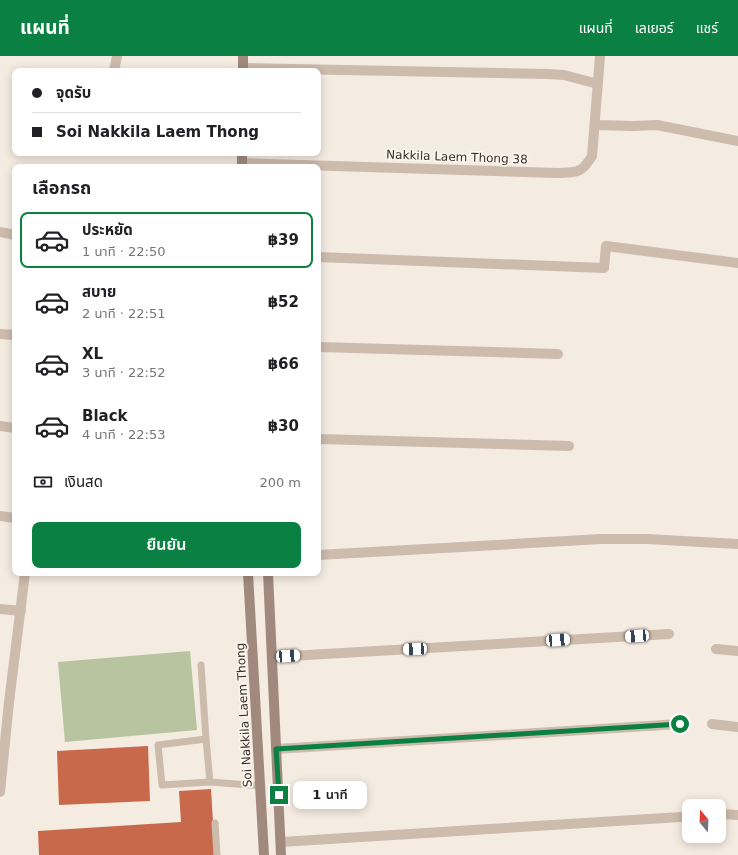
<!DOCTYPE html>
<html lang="th">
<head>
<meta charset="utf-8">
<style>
  :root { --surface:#fff; --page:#f6f6f6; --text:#202124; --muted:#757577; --line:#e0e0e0; --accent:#0b8043 }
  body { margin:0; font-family:"DejaVu Sans","Noto Sans Thai",sans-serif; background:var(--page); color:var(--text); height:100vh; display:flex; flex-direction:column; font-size:15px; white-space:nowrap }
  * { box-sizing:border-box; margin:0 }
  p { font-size:13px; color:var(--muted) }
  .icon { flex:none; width:22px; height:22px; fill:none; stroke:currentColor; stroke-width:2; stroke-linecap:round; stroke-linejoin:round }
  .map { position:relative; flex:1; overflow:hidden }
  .details { position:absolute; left:12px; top:108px; width:309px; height:412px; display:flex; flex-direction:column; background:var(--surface); border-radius:8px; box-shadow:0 2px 10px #0003 }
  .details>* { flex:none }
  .banner { position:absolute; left:12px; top:12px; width:309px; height:88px; border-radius:8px; box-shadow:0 2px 10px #0003; display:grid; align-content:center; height:88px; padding:0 20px; background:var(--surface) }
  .needle { width:26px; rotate:341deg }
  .controls { position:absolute; left:682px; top:743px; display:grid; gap:8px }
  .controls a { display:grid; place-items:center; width:44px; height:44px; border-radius:8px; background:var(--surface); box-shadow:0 2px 10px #0003; font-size:20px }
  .end { position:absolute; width:18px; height:18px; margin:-9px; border:5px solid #0b8043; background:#fff; box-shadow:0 0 0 2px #fff }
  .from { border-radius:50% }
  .bubble { position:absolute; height:28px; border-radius:8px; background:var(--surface); box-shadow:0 2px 10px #0003; font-size:13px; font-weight:600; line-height:28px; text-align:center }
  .car { position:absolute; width:12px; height:24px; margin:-12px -6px; border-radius:5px; box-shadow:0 0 3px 1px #0007; background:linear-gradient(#fff 24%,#345 0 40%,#fff 0 76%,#345 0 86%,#fff 0) }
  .banner b { display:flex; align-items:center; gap:14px; height:38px; font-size:15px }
  .banner b+b { border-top:1px solid var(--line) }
  .banner i { width:10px; height:10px; background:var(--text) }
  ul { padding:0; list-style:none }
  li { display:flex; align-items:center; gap:12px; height:56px; margin:0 8px 6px; padding:0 12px; border:2px solid transparent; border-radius:8px }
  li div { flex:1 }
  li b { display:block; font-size:15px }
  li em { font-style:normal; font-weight:600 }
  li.current { border-color:var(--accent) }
  li>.icon { width:36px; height:36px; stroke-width:1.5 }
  h2 { padding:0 20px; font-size:18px; line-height:48px }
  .pay { display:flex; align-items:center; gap:10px; height:44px; padding:0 20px; font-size:15px }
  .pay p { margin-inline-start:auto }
  .action { display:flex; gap:8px; margin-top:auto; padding:8px 20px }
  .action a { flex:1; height:46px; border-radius:8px; background:var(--accent); color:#fff; font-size:16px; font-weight:600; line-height:46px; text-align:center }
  header { display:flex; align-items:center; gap:24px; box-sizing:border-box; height:56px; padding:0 20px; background:var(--accent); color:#fff }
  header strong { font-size:19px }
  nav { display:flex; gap:22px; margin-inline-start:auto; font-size:14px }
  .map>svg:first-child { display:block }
</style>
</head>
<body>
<header>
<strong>แผนที่</strong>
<nav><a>แผนที่</a><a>เลเยอร์</a><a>แชร์</a></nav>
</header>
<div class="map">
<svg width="738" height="799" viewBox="0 0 738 799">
  <rect width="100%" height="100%" fill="#f4ebe1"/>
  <path fill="#b8c4a0" d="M190,595L197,674L65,686L58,606Z"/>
  <path fill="#c8694b" d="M148,690L150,745L59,749L57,695Z
    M211,733L215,799H39L38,775L181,766L179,735Z"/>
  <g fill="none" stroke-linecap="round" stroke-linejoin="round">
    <path stroke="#cdbbac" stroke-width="7" d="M201,609L206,683
      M210,726L206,683L158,689L162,729L210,726L261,730
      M215,767L217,799"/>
    <path stroke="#cdbbac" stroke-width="10" d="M243,12L548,18L564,19L598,28
      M114,15L117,0
      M595,69L633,70L657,69L738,85
      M242,107L557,117C577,116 581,118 592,100L600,0
      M0,176L15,179
      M318,201L604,212L606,190L738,207
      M0,278L15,279
      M318,291L558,298
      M0,370L15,372
      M318,383L569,390
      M0,460L15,462
      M318,499L601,483H647L738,488
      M0,553L21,555
      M716,593L738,595
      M273,601L669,578
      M712,668L738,671
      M276,693L680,668
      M0,736L9,646L25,517
      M722,758L738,759
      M281,786L681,761"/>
    <path stroke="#a18a7d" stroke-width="10" d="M243,15V0
      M242,111V97
      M248,517L264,799
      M268,517L281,799"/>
  </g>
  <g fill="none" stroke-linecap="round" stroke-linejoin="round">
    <path stroke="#0b8043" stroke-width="5" d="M279,739L276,693L680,668"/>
  </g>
  <g text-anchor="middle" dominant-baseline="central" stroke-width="3.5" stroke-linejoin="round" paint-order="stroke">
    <g font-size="12" fill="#3b302b" stroke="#fbf5ee">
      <text transform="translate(457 101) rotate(2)">Nakkila Laem Thong 38</text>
      <text transform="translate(244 659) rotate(-93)">Soi Nakkila Laem Thong</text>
    </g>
  </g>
</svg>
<div class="controls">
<a><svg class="needle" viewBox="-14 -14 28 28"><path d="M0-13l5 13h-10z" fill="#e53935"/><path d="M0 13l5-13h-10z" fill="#757577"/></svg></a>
</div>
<i class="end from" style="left:680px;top:668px"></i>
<i class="end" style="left:279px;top:739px"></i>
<div class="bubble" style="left:293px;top:725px;width:74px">1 นาที</div>
<i class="car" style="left:637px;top:580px;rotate:266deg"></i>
<i class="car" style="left:558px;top:584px;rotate:86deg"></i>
<i class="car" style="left:415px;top:593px;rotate:267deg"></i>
<i class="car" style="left:288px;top:600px;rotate:86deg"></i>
<div class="banner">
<b><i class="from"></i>จุดรับ</b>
<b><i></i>Soi Nakkila Laem Thong</b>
</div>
<section class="details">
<h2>เลือกรถ</h2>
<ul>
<li class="current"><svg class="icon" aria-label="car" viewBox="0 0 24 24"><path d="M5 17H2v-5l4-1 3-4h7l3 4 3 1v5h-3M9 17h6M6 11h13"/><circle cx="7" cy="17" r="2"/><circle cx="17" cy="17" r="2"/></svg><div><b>ประหยัด</b><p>1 นาที · 22:50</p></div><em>฿39</em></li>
<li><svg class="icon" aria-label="car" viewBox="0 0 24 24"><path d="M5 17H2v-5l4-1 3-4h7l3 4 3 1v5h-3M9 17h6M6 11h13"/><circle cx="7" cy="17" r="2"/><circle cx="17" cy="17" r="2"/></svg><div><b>สบาย</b><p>2 นาที · 22:51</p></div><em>฿52</em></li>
<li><svg class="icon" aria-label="car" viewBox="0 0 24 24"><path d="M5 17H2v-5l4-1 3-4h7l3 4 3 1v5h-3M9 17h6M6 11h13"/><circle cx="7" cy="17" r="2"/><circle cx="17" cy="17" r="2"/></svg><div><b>XL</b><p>3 นาที · 22:52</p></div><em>฿66</em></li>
<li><svg class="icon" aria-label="car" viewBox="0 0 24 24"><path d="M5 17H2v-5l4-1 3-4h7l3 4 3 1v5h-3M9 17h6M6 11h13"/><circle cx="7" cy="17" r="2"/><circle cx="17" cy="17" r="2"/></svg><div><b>Black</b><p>4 นาที · 22:53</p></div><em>฿30</em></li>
</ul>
<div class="pay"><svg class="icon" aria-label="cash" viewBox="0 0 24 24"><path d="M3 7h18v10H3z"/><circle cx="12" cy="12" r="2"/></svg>เงินสด<p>200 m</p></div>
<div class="action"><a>ยืนยัน</a></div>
</section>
</div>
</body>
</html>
